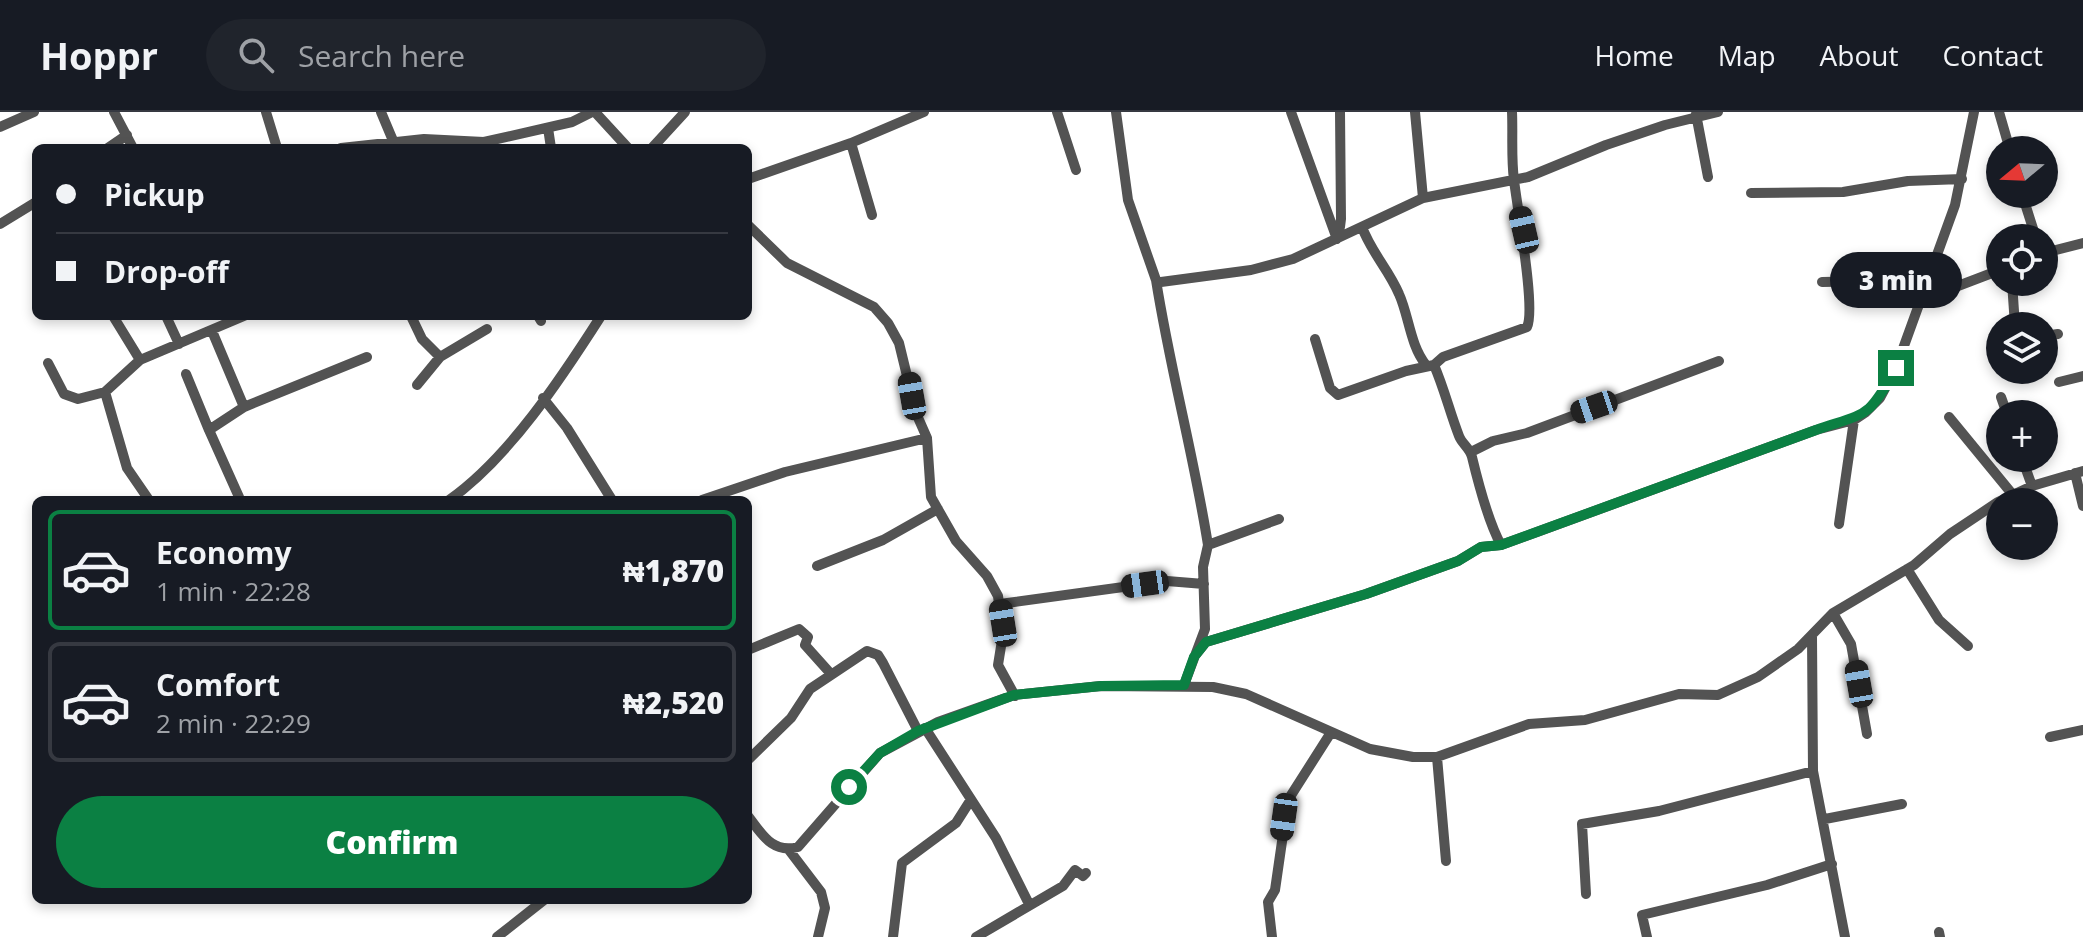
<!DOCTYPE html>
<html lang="en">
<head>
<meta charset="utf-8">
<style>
  :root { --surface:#171b24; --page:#20242c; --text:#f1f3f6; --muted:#9ea1a6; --line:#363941; --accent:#0b8043 }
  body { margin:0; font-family:"Open Sans",sans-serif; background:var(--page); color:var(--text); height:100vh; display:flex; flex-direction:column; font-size:30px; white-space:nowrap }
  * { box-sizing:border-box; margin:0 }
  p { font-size:26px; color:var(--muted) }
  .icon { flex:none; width:44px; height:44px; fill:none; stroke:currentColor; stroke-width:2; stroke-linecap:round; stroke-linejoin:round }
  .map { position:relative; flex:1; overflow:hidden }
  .side { position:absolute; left:32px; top:384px; width:720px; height:408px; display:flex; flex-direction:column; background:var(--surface); border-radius:12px; box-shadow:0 4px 12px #0003 }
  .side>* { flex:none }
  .guide { position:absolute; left:32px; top:32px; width:720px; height:176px; border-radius:12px; box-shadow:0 4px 12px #0003; display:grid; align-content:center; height:176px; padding:0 24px; background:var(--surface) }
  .needle { width:52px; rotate:251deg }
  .fabs { position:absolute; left:1986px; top:24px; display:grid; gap:16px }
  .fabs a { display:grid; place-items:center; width:72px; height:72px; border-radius:50%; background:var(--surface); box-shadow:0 4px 12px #0003; font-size:40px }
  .end { position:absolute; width:36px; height:36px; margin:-18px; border:10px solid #0b8043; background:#fff; box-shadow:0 0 0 4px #fff }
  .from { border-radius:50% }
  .bubble { position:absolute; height:56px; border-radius:28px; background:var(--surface); box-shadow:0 4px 12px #0003; font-size:26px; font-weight:800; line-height:56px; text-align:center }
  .car { position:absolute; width:24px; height:48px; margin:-24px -12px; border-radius:10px; box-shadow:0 0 6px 2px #0007; background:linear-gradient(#222 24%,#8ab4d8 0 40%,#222 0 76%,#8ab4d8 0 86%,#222 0) }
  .guide b { display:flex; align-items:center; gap:28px; height:76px; font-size:30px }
  .guide b+b { border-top:2px solid var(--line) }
  .guide i { width:20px; height:20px; background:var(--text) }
  ul { padding:14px 0 0; list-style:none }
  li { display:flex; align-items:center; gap:24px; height:120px; margin:0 16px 12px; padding:0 8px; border:4px solid var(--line); border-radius:12px }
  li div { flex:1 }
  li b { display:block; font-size:30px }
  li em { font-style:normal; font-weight:800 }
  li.selected { border-color:var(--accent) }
  li>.icon { width:72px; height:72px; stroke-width:1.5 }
  .primary-button { display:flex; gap:16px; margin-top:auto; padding:16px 24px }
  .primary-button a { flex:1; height:92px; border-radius:48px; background:var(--accent); color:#fff; font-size:32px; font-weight:800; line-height:92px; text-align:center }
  header { display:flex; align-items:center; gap:48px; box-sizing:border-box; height:112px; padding:0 40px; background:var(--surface); border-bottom:2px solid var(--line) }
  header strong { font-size:38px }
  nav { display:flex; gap:44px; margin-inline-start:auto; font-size:28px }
  .search { width:560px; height:72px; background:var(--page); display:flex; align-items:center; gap:20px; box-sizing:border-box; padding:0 28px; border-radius:44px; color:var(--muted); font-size:30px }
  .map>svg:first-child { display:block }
</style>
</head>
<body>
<header>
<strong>Hoppr</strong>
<div class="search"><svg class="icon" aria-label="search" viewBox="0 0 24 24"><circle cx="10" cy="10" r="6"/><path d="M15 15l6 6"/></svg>Search here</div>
<nav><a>Home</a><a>Map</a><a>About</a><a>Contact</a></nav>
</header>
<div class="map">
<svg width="2083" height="825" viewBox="0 0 2083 825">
  <rect width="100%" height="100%" fill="#fff"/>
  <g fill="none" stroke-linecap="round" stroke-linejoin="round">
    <path stroke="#535353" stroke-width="10" d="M114,0L133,36
      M266,0L277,36
      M381,0L394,31
      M595,0L628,36
      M1057,0L1076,58
      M1116,0L1128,88L1156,168L1161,170L1251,158L1293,147L1423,86L1528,65L1606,33L1665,13L1718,0
      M1291,0L1337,127
      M1415,0L1423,86
      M1999,0L2010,38
      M1696,2L1708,65
      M0,15L34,0
      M548,16L551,36
      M851,31L872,103
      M108,36L127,23
      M341,36L424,27L484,30L572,10L592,0
      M652,36L685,0
      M748,67L851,31L924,0
      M1751,81L1843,80L1908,69L1962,67
      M2022,82L2036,126
      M0,112L36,90
      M748,113L787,151L874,195L888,211L899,231L916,301L927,326L931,385L956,429L987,464L998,484L1003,522L998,553L1015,584
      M1333,115H1340L1341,107L1340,0
      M1362,115C1371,140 1389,158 1399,182C1409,204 1410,233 1426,253
      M2044,141L2083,131
      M1156,168C1170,257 1194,344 1208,433
      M1822,170L1927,168L1941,181
      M2012,170L2015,214
      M1937,182L2000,158
      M113,204L140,248
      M166,204L179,232
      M411,204L422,227L440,245
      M538,204L541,209
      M212,219L244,295L367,245
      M2044,224L2058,222
      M1315,227L1330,276L1338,283L1406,259L1434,253L1443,245L1527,215C1536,197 1517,95 1514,68C1511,46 1513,22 1512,0
      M48,251L64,282L78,287L105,280L140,248L244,204
      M1434,253C1444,276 1450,301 1459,324C1462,332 1470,336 1472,345C1478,370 1489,411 1501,433
      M186,262L209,318
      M2059,270L2083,264
      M417,273L440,245L487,217
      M105,280L127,356L149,388
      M2001,285L2007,302
      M543,286L567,316L612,388
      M1949,305L2013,383
      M1471,340L1493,329L1527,321L1719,249
      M2022,346L2032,374
      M2075,361L2083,394
      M239,385L209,318L244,295
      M449,388C509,346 562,265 601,204
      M702,388L785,360L927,326
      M1839,412L1854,308
      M817,454L883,428L938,397
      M1907,457L1939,508L1968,534
      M1000,492L1167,469L1204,472
      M1833,501L1851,532L1867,622
      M1812,524L1813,659L1845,825
      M748,538L799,517L808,525L805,533L831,562
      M1194,545L1206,530L1366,482L1458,449L1481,435L1501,433L1537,420L1816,318L1854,308L1866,300L1880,286L1896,256L1955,93L1974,0
      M1184,573L1205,517L1203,455L1208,433L1279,407
      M925,616L996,726L1029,792
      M2050,625L2083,618
      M1437,645L1446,749
      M748,648L791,606L810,577L867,539L878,543L883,551L918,619
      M748,704C762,722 772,742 798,735L880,641L938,610L1014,583L1101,574L1213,575L1246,582L1370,637L1413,645H1437L1529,612L1585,608L1679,582L1718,583L1758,565L1798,537L1833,501L1914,453L1950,422L1998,390L2032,374L2083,359
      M1825,707L1902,692
      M789,738L821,780L825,796L818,825
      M1586,782L1582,712L1659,699L1813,659
      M1939,820L1940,825
      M497,825L544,788
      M893,825L902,751L956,711L970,689
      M976,825L1063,774L1075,758L1083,764L1086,761
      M1272,825L1268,790L1275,778L1288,688L1330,622
      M1647,825L1642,803L1767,773L1832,752"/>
  </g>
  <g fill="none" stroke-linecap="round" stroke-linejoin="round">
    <path stroke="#0b8043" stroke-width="10" d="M849,675L880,641L918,619L1014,583L1101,574L1184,573L1194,545L1206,530L1366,482L1458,449L1481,435L1501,433L1816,318C1868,300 1868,307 1896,256"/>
  </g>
</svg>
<div class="fabs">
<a><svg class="needle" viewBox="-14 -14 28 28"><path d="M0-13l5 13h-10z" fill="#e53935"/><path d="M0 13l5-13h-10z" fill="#9ea1a6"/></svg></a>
<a><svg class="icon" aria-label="locate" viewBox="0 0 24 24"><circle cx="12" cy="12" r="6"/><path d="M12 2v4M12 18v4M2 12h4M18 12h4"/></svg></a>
<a><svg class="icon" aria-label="layers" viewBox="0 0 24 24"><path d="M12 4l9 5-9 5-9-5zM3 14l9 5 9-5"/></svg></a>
<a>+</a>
<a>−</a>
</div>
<i class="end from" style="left:849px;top:675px"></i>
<i class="end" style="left:1896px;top:256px"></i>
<div class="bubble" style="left:1830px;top:140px;width:132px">3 min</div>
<i class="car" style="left:1524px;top:118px;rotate:347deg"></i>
<i class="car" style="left:912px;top:284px;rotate:350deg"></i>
<i class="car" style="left:1594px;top:295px;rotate:251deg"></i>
<i class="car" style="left:1145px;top:472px;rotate:262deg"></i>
<i class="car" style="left:1003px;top:511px;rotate:351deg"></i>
<i class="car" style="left:1859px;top:572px;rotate:350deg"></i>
<i class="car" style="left:1284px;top:705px;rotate:188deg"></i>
<div class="guide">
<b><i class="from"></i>Pickup</b>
<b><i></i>Drop-off</b>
</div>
<section class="side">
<ul>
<li class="selected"><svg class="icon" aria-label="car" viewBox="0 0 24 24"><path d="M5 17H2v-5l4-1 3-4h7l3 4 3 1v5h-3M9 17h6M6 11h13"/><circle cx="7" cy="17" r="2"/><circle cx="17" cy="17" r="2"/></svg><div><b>Economy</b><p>1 min · 22:28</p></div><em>₦1,870</em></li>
<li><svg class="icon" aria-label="car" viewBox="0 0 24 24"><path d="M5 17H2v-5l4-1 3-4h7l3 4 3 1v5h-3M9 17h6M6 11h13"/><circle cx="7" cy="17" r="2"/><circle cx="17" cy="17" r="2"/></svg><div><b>Comfort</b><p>2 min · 22:29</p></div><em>₦2,520</em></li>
</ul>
<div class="primary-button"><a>Confirm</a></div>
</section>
</div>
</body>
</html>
